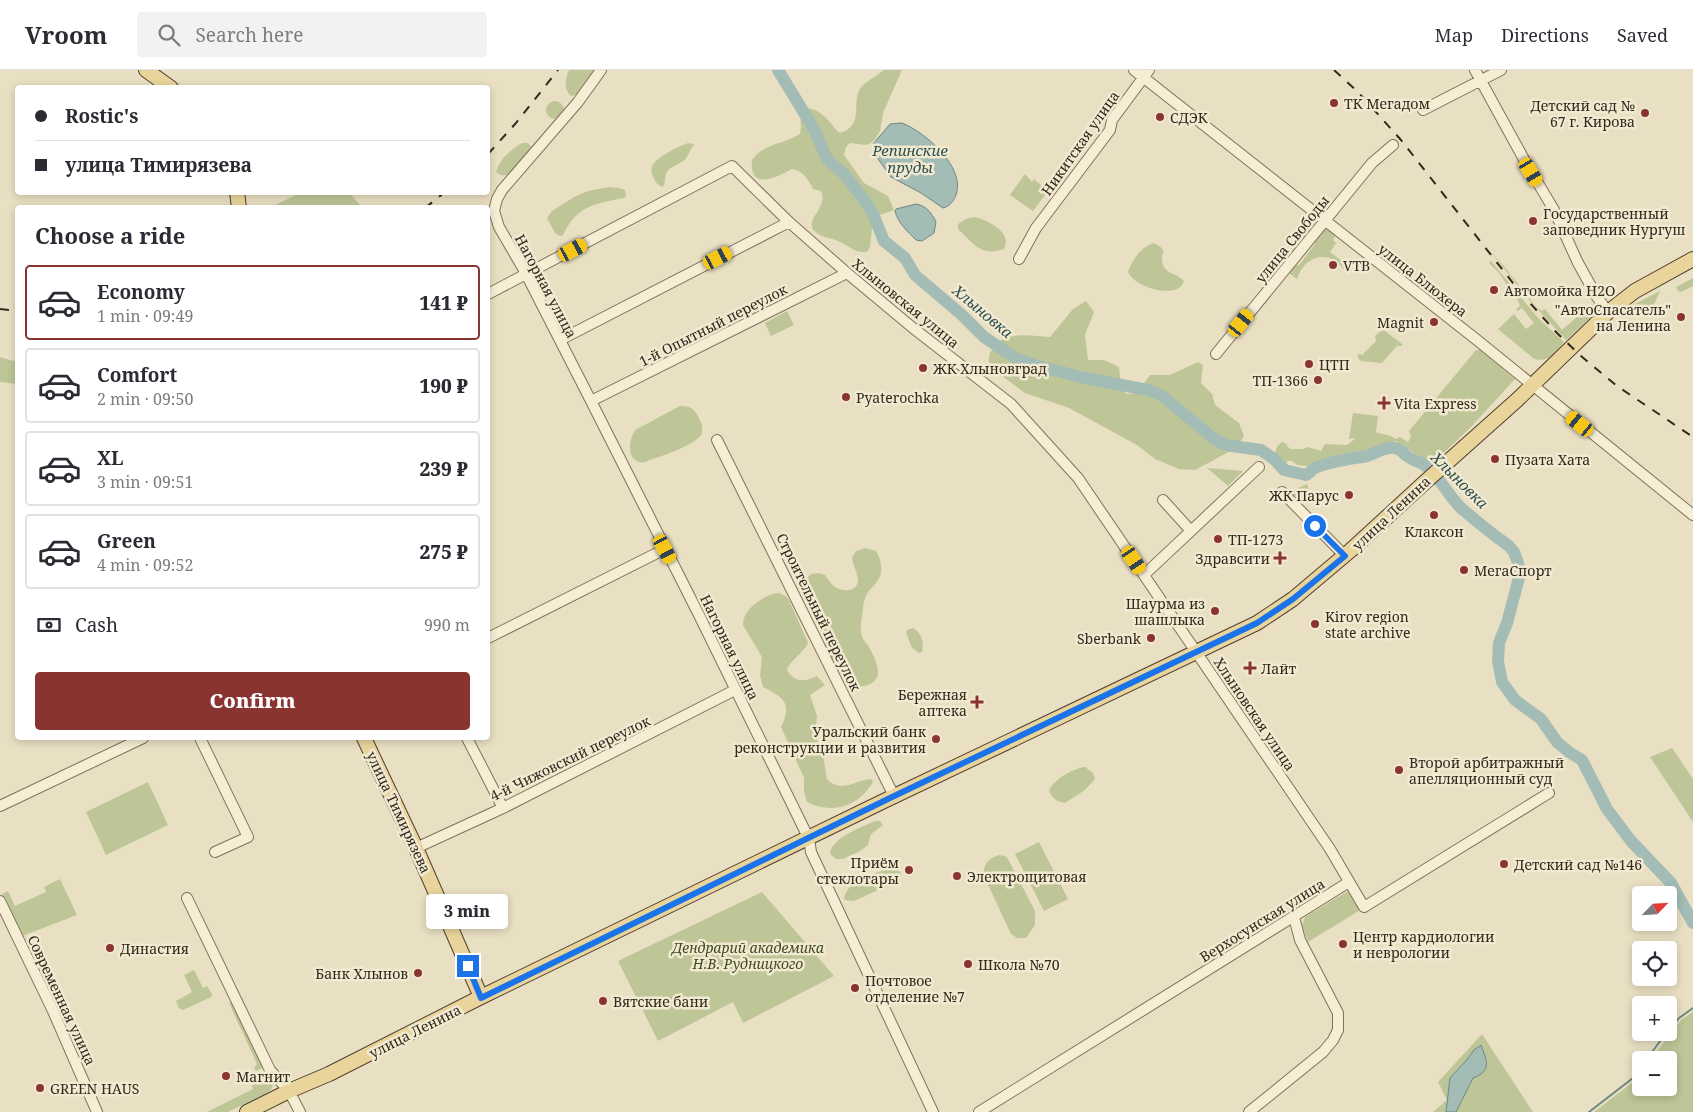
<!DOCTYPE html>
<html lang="en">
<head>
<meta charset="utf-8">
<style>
  :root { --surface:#fff; --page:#f2f2f3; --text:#2b2b33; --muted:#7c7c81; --line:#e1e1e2; --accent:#8a3431 }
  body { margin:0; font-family:"Noto Serif",serif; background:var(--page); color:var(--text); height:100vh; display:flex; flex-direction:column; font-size:19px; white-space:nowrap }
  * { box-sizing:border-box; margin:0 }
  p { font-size:16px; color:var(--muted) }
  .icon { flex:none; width:28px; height:28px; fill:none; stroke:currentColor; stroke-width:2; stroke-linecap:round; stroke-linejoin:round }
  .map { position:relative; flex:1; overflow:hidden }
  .details { position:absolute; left:15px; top:135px; width:475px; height:535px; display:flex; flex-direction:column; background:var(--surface); border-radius:5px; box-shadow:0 2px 8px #0003 }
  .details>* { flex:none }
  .banner { position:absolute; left:15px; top:15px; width:475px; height:110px; border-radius:5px; box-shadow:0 2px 8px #0003; display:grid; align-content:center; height:110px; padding:0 20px; background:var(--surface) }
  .needle { width:32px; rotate:65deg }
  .tools { position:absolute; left:1632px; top:816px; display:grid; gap:10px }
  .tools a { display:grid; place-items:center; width:45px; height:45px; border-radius:5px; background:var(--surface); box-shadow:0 2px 8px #0003; font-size:25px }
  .end { position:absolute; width:22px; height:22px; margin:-11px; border:6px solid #1a73e8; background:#fff; box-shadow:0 0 0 2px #fff }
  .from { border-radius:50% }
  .bubble { position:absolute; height:35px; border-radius:5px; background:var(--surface); box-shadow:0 2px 8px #0003; font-size:16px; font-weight:800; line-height:35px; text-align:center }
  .car { position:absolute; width:15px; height:30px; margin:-15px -8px; border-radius:6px; box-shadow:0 0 4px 1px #0007; background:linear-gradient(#f5c518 24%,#345 0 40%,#f5c518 0 76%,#345 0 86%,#f5c518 0) }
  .banner b { display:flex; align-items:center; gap:18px; height:48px; font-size:19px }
  .banner b+b { border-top:1px solid var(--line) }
  .banner i { width:12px; height:12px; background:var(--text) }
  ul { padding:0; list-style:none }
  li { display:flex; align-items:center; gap:15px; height:75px; margin:0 10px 8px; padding:0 10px; border:2px solid var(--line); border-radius:5px }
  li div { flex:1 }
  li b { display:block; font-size:19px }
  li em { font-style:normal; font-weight:800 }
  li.selected { border-color:var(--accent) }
  li>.icon { width:45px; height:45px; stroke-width:1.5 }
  h2 { padding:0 20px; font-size:22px; line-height:60px }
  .pay { display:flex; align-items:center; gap:12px; height:55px; padding:0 20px; font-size:19px }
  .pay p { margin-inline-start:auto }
  .cta { display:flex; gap:10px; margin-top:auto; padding:10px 20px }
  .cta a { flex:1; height:58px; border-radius:5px; background:var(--accent); color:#fff; font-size:20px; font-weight:800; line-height:58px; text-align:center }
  header { display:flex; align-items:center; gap:30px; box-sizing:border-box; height:70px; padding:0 25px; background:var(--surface); border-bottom:1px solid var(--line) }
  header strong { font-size:24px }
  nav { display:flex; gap:28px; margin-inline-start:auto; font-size:18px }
  .search { width:350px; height:45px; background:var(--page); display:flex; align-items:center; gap:12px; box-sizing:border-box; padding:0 18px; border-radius:5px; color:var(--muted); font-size:19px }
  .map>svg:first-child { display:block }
</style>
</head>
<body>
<header>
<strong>Vroom</strong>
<div class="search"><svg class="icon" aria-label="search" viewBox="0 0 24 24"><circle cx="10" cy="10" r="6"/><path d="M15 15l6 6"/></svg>Search here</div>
<nav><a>Map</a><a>Directions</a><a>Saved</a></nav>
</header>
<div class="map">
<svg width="1693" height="1042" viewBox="0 0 1693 1042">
  <rect width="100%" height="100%" fill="#e9dfc2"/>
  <path fill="#bec697" d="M569,0H595L579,24L571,26C563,19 565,9 569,0Z
    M884,0H902L883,43L880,61L875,69L871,73L865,75L850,73L846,77L844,85L864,113L888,126L894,140L880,145L873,150L870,177L867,182C853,183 850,176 838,171C832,168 825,168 820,165C797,153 830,139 821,121L813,119C808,109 803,101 792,99C777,107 749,122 752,90C763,74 784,74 800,64L801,57L800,43L807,38C822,40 829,51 838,62L840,63C865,55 851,33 860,19C863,13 878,5 884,0Z
    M546 40a9 9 0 1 1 18 0a9 9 0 1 1-18 0Z
    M522,73H528L533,79C525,89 509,115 496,102C499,89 512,79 522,73Z
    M688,73L694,74L685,90L669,99L666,104L664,115L662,117C657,114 656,113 654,108C651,104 650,98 654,93C660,86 679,76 688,73Z
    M1025,104L1032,112L1034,109L1048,121L1033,141L1010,125Z
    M609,117L619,118L625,120L626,126L624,128C593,134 577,136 563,165L560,166L555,163L547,148L552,141L574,127L588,121Z
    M300,123H349L362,137H271Z
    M974,147C984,149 1005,158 1006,171C1006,173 1005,176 1004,179C981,187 974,174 958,159V154L966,149Z
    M1325,158L1336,164L1333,170L1336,173L1330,182L1347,195L1351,201L1346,203C1333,179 1305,183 1297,209L1290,204L1289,201L1295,195H1299L1315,174L1313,169Z
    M1154,173L1162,178L1164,182L1162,185C1161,206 1174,200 1184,211C1178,231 1134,217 1128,202C1132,190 1141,177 1154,173Z
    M1490,181L1503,195L1537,238L1542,241L1545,239L1562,260L1592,234L1594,237L1593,245L1566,270L1530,231Z
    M1491,191L1539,249L1564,272C1555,282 1548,295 1533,288L1498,259L1514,244L1526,259L1534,253L1522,238L1518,241L1516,239L1520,236L1518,231L1499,203L1489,193Z
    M1693,208V216L1681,222L1678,221L1676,217Z
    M1660,221L1652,239L1648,240L1631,236Z
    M1086,231L1094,242L1085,265L1088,290H1104L1119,297L1121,317L1126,324L1137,323L1150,305H1170L1198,292L1203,295L1201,313L1212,324L1215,335L1239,353L1244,366L1236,378L1195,400L1179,399L1155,389L1137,375L1069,338L1025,323L991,298C988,291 988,286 992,279C1004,260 1031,266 1050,267L1073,239Z
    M787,241L794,255L771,266L765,253Z
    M1382,260L1385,261L1402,274V276H1397L1382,293L1361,291L1358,288V284L1362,285L1376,271L1375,266Z
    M1476,280H1480L1515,309L1470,358L1434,392C1418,391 1409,376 1395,371L1386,376H1379L1365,385L1353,384L1345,389L1327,391L1316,397L1297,395L1292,391H1288L1286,392L1290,397L1288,401L1283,402L1278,399C1275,389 1272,379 1282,372L1285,373L1290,379H1303L1308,377L1321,381L1325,374L1347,375L1356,368L1349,369L1353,343L1378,346L1376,362C1383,365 1389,364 1396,369L1400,367L1408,372L1411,366L1409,361Z
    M0,287L17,292V314L0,312Z
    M680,336C690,336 693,338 698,346C701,352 704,358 701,365C694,376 658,387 645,392C643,392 639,393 637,391C626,386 630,368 635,360Z
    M1207,398L1243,401L1228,416Z
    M1307,414L1309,420L1300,432L1290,422Z
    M865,478L876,481C881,489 884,501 878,510C874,517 867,520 865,529C863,534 860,559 861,563C862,569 866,572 869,577C882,600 884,617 852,617L837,600L833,592L804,522L803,512L811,504L819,503L825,505C828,509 831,514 835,517C842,522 857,522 858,511C858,504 853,495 852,488L856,481Z
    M779,523L787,527L790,532L808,573C803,584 789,591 787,600C795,613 805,612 817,606L825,615L810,625L817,646L815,664L823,685L827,709C841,724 855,710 871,709L873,712C859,736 833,745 807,732L804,721V708L781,657C793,633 783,627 763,617L760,606L762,587L743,555C742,540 764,524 779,523Z
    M913,558C922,563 924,573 922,582L919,583L912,578L906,562L907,560Z
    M1672,678L1693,709V752L1650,687Z
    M1085,697L1093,703L1095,709L1085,720L1065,733C1056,731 1053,729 1049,721C1053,710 1073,698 1085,697Z
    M148,712L168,755L106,785L86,742Z
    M875,751H880L883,755L871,764L868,775L860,781L843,789H836L830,784C831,768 862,757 875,751Z
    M1039,772L1068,829L1044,841L1015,784Z
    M999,785L1005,786L1008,789L1035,841V855L1026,868H1017L1011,864L984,806C982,795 989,788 999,785Z
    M887,799H898L901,804L900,810L854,831L844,830C845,812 872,804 887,799Z
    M60,809L77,845L22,866L2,824L8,821L15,836L46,822L44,817Z
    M1348,821L1351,822L1362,839L1308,872L1302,856L1305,847Z
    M762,822L834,906L743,953L733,932L658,971L618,891Z
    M194,900L203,918L207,916L212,924L211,927L183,940L179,938L176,931L192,922L184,905Z
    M233,931L264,997L256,1001L254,998L257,994L229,933Z
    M1693,942V1042H1594L1637,1009L1641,1003V1018H1669V990H1650L1682,949Z
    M1482,964L1533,1042H1433L1447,1030L1438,1012Z
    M268,1007L271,1009L273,1015L271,1020L265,1024L228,1042H207L253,1019L252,1015Z"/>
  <path fill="#a4bcb6" stroke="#6c8983" d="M902,53C925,62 966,97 956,125C953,132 950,136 943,138L921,123L891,107L878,89L873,74L890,54Z
    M916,134C925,135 932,143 936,152L934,163L922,171L916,170C907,161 898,153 895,141L896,139Z
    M1481,975C1487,991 1492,1001 1473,1008L1456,1042H1446L1450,1008L1465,992L1474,980Z"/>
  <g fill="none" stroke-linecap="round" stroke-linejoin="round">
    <path stroke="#6c8983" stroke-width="2" d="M1669,961L1679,948L1693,938
      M1646,990L1667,962
      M1589,1042L1633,1008L1641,997"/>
    <path stroke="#a4bcb6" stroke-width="12" d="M778,0L814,59L826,87L830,92L844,104L865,131L873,144L884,171L905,188L915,205L962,245L984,267L1017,289L1034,295L1085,308L1148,320L1161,325L1213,368L1225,375L1261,380L1274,389L1284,400L1306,405C1308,404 1310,402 1312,400C1318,394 1353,388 1362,387C1374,386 1382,376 1395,378C1401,379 1403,383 1407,386C1413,391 1422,392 1427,397C1441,409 1448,425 1461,438C1476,451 1492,464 1509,476L1514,482L1518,493L1520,504L1507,553L1499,573L1498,591L1502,612L1515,630L1541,649L1557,672L1569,682L1582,690L1607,739L1631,771L1671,813L1693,853"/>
    <defs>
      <path id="minor" d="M601,0L578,32L502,120L497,129L494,141L499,157L524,200L591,331L700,547L809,769L811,782L933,1042
        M1134,0L1477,270L1693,445
        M1475,0L1526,93L1554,140L1578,193L1597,227L1608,242
        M1423,40L1501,0
        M1019,189L1036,158L1110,60L1112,50L1149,0
        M488,224L732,96L789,152L847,203L913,258L1011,334L1078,408L1330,779L1364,837L1549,723
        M560,270L789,152
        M1216,284L1372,93L1393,75
        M591,331L847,203
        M717,370L894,726
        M1282,422L1345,486
        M1163,430L1191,461
        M1144,505L1259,397
        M488,568L665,479
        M200,668L248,767L215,782
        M467,668L503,738
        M0,736L143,668
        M416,778L503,738L735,620
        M187,828L270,1000L289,1021L300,1042
        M0,831L53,941L97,1042
        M979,1042L1349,812
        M1249,1042L1323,982L1333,970L1338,960V943L1300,870L1294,847"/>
      <path id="major" d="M146,0L171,18
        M237,122L239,138
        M364,668L416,778L481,927
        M247,1042L289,1021L329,1004L481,927L886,730L1257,553L1293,529L1351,480L1424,413L1517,330L1608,242L1635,221L1693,189"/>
    </defs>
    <use href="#minor" stroke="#81715b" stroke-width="12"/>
    <use href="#major" stroke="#4f3f2f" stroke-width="16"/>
    <use href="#minor" stroke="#f5edd4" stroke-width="10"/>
    <use href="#major" stroke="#e9d59c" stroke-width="14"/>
    <path stroke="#32281e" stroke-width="2" stroke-dasharray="9 9" stroke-linecap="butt" d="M1334,0L1358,22L1401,70L1520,222L1557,263L1581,286L1617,316L1693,367
      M488,84L516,53L558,0
      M425,138L445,122
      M0,239L18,241"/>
  </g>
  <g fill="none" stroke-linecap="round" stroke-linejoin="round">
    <path stroke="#1a73e8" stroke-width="6" d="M468,896L481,928L890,728L1257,553L1293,529L1345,486L1315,456"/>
  </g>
  <g fill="#8a3431" stroke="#f1e9d0" stroke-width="2">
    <circle cx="1334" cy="33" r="5"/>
    <circle cx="1645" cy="43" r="5"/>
    <circle cx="1160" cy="47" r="5"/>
    <circle cx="1533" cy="151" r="5"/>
    <circle cx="1333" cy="195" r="5"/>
    <circle cx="1494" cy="220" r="5"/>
    <circle cx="1681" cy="247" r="5"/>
    <circle cx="1434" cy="252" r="5"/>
    <circle cx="1309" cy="294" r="5"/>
    <circle cx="923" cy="298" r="5"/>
    <circle cx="1318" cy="310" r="5"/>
    <circle cx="846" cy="327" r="5"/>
    <path d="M1381.5 325.5h5v5h5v5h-5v5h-5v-5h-5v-5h5z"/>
    <circle cx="1495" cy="389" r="5"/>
    <circle cx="1349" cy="425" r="5"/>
    <circle cx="1434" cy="445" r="5"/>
    <circle cx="1218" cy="469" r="5"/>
    <path d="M1277.5 480.5h5v5h5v5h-5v5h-5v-5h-5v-5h5z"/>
    <circle cx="1464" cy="500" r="5"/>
    <circle cx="1215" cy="541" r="5"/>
    <circle cx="1315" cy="554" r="5"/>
    <circle cx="1151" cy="568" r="5"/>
    <path d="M1247.5 590.5h5v5h5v5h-5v5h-5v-5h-5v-5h5z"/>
    <path d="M974.5 624.5h5v5h5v5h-5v5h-5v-5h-5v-5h5z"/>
    <circle cx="936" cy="669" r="5"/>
    <circle cx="1399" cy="700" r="5"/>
    <circle cx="1504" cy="794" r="5"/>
    <circle cx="909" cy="800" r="5"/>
    <circle cx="957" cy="806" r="5"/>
    <circle cx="1343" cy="874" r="5"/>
    <circle cx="110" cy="878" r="5"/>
    <circle cx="968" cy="894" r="5"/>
    <circle cx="418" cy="903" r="5"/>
    <circle cx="855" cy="918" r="5"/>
    <circle cx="603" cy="931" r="5"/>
    <circle cx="226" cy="1006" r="5"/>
    <circle cx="40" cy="1018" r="5"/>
  </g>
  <g text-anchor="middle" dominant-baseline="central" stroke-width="5" stroke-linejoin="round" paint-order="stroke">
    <g font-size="14" fill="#32281e" stroke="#f1e9d0" text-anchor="start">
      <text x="1344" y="33">ТК Мегадом</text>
      <text x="1635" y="35" text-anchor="end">Детский сад №<tspan x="1635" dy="16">67 г. Кирова</tspan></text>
      <text x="1170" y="47">СДЭК</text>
      <text x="1543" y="143">Государственный<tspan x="1543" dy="16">заповедник Нургуш</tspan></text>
      <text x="1343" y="195">VTB</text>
      <text x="1504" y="220">Автомойка H2O</text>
      <text x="1671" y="239" text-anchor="end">"АвтоСпасатель"<tspan x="1671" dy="16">на Ленина</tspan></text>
      <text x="1424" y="252" text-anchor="end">Magnit</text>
      <text x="1319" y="294">ЦТП</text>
      <text x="933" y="298">ЖК Хлыновград</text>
      <text x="1308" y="310" text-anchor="end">ТП-1366</text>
      <text x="856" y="327">Pyaterochka</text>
      <text x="1394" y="333">Vita Express</text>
      <text x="1505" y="389">Пузата Хата</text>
      <text x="1339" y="425" text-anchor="end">ЖК Парус</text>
      <text x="1434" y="461" text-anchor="middle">Клаксон</text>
      <text x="1228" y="469">ТП-1273</text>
      <text x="1270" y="488" text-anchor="end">Здравсити</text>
      <text x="1474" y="500">МегаСпорт</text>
      <text x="1205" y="533" text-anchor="end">Шаурма из<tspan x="1205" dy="16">шашлыка</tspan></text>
      <text x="1325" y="546">Kirov region<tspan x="1325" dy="16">state archive</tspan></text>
      <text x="1141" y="568" text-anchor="end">Sberbank</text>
      <text x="1261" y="598">Лайт</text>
      <text x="967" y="624" text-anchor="end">Бережная<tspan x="967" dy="16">аптека</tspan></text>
      <text x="926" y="661" text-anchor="end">Уральский банк<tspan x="926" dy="16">реконструкции и развития</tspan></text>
      <text x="1409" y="692">Второй арбитражный<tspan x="1409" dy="16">апелляционный суд</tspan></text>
      <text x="899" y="792" text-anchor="end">Приём<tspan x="899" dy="16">стеклотары</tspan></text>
      <text x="1514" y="794">Детский сад №146</text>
      <text x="967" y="806">Электрощитовая</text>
      <text x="1353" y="866">Центр кардиологии<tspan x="1353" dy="16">и неврологии</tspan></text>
      <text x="120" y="878">Династия</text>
      <text x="978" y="894">Школа №70</text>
      <text x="408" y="903" text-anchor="end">Банк Хлынов</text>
      <text x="865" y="910">Почтовое<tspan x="865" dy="16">отделение №7</tspan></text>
      <text x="613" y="931">Вятские бани</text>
      <text x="236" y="1006">Магнит</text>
      <text x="50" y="1018">GREEN HAUS</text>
    </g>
    <g font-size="14" fill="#32281e" stroke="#f1e9d0">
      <text transform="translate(1080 73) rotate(-55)">Никитская улица</text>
      <text transform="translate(1292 169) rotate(-51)">улица Свободы</text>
      <text transform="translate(1423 210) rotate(38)">улица Блюхера</text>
      <text transform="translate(546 216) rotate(62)">Нагорная улица</text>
      <text transform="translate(906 233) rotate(39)">Хлыновская улица</text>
      <text transform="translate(713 255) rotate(-27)">1-й Опытный переулок</text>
      <text transform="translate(1391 443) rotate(-43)">улица Ленина</text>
      <text transform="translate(819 542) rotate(64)">Строительный переулок</text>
      <text transform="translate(730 577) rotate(64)">Нагорная улица</text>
      <text transform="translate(1255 644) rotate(56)">Хлыновская улица</text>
      <text transform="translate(570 688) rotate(-26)">4-й Чижовский переулок</text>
      <text transform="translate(399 742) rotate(65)">улица Тимирязева</text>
      <text transform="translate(1262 850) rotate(-32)">Верхосунская улица</text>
      <text transform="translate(62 930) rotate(65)">Современная улица</text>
      <text transform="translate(415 961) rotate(-27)">улица Ленина</text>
    </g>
    <g font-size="14" font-style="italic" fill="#414c26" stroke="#f1e9d0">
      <text x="748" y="877">Дендрарий академика<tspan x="748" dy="16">Н.В. Рудницкого</tspan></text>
    </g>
    <g font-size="15" font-style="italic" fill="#2e5050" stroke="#f1e9d0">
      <text x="910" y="80">Репинские<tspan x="910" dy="17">пруды</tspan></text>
      <text transform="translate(983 241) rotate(40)">Хлыновка</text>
      <text transform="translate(1460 410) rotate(45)">Хлыновка</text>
    </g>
  </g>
</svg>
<div class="tools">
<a><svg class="needle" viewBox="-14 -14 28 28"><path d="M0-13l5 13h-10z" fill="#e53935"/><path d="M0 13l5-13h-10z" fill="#7c7c81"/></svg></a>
<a><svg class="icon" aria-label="locate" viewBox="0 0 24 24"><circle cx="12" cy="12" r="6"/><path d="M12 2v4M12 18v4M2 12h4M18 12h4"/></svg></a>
<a>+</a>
<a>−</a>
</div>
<i class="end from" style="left:1315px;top:456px"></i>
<i class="end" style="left:468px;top:896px"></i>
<div class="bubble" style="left:426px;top:824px;width:82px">3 min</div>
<i class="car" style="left:1531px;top:102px;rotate:149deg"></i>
<i class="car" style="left:573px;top:180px;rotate:62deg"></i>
<i class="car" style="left:718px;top:188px;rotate:63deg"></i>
<i class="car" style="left:1241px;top:253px;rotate:39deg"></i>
<i class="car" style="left:1580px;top:354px;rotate:309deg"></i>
<i class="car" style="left:665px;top:479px;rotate:152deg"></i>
<i class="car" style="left:1134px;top:490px;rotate:146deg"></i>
<div class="banner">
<b><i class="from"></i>Rostic's</b>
<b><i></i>улица Тимирязева</b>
</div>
<section class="details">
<h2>Choose a ride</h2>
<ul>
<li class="selected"><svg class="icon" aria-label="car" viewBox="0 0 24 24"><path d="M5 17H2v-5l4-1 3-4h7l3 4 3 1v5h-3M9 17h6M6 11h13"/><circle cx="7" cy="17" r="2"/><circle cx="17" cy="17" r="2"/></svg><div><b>Economy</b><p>1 min · 09:49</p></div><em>141 ₽</em></li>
<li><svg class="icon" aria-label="car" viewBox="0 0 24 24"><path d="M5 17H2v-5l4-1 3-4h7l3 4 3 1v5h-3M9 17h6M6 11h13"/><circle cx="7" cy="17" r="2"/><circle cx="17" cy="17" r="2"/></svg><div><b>Comfort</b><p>2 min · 09:50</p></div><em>190 ₽</em></li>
<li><svg class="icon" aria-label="car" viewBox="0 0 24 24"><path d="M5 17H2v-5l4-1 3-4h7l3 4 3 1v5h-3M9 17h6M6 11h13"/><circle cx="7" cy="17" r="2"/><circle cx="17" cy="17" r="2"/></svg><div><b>XL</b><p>3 min · 09:51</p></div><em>239 ₽</em></li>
<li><svg class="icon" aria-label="car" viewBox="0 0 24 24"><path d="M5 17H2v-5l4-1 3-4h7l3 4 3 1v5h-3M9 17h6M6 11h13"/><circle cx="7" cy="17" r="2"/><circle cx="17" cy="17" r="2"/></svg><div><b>Green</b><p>4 min · 09:52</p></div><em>275 ₽</em></li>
</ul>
<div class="pay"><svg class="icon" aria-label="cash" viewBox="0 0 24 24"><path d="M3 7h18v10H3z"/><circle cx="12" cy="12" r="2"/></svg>Cash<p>990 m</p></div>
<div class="cta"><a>Confirm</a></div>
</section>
</div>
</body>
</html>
